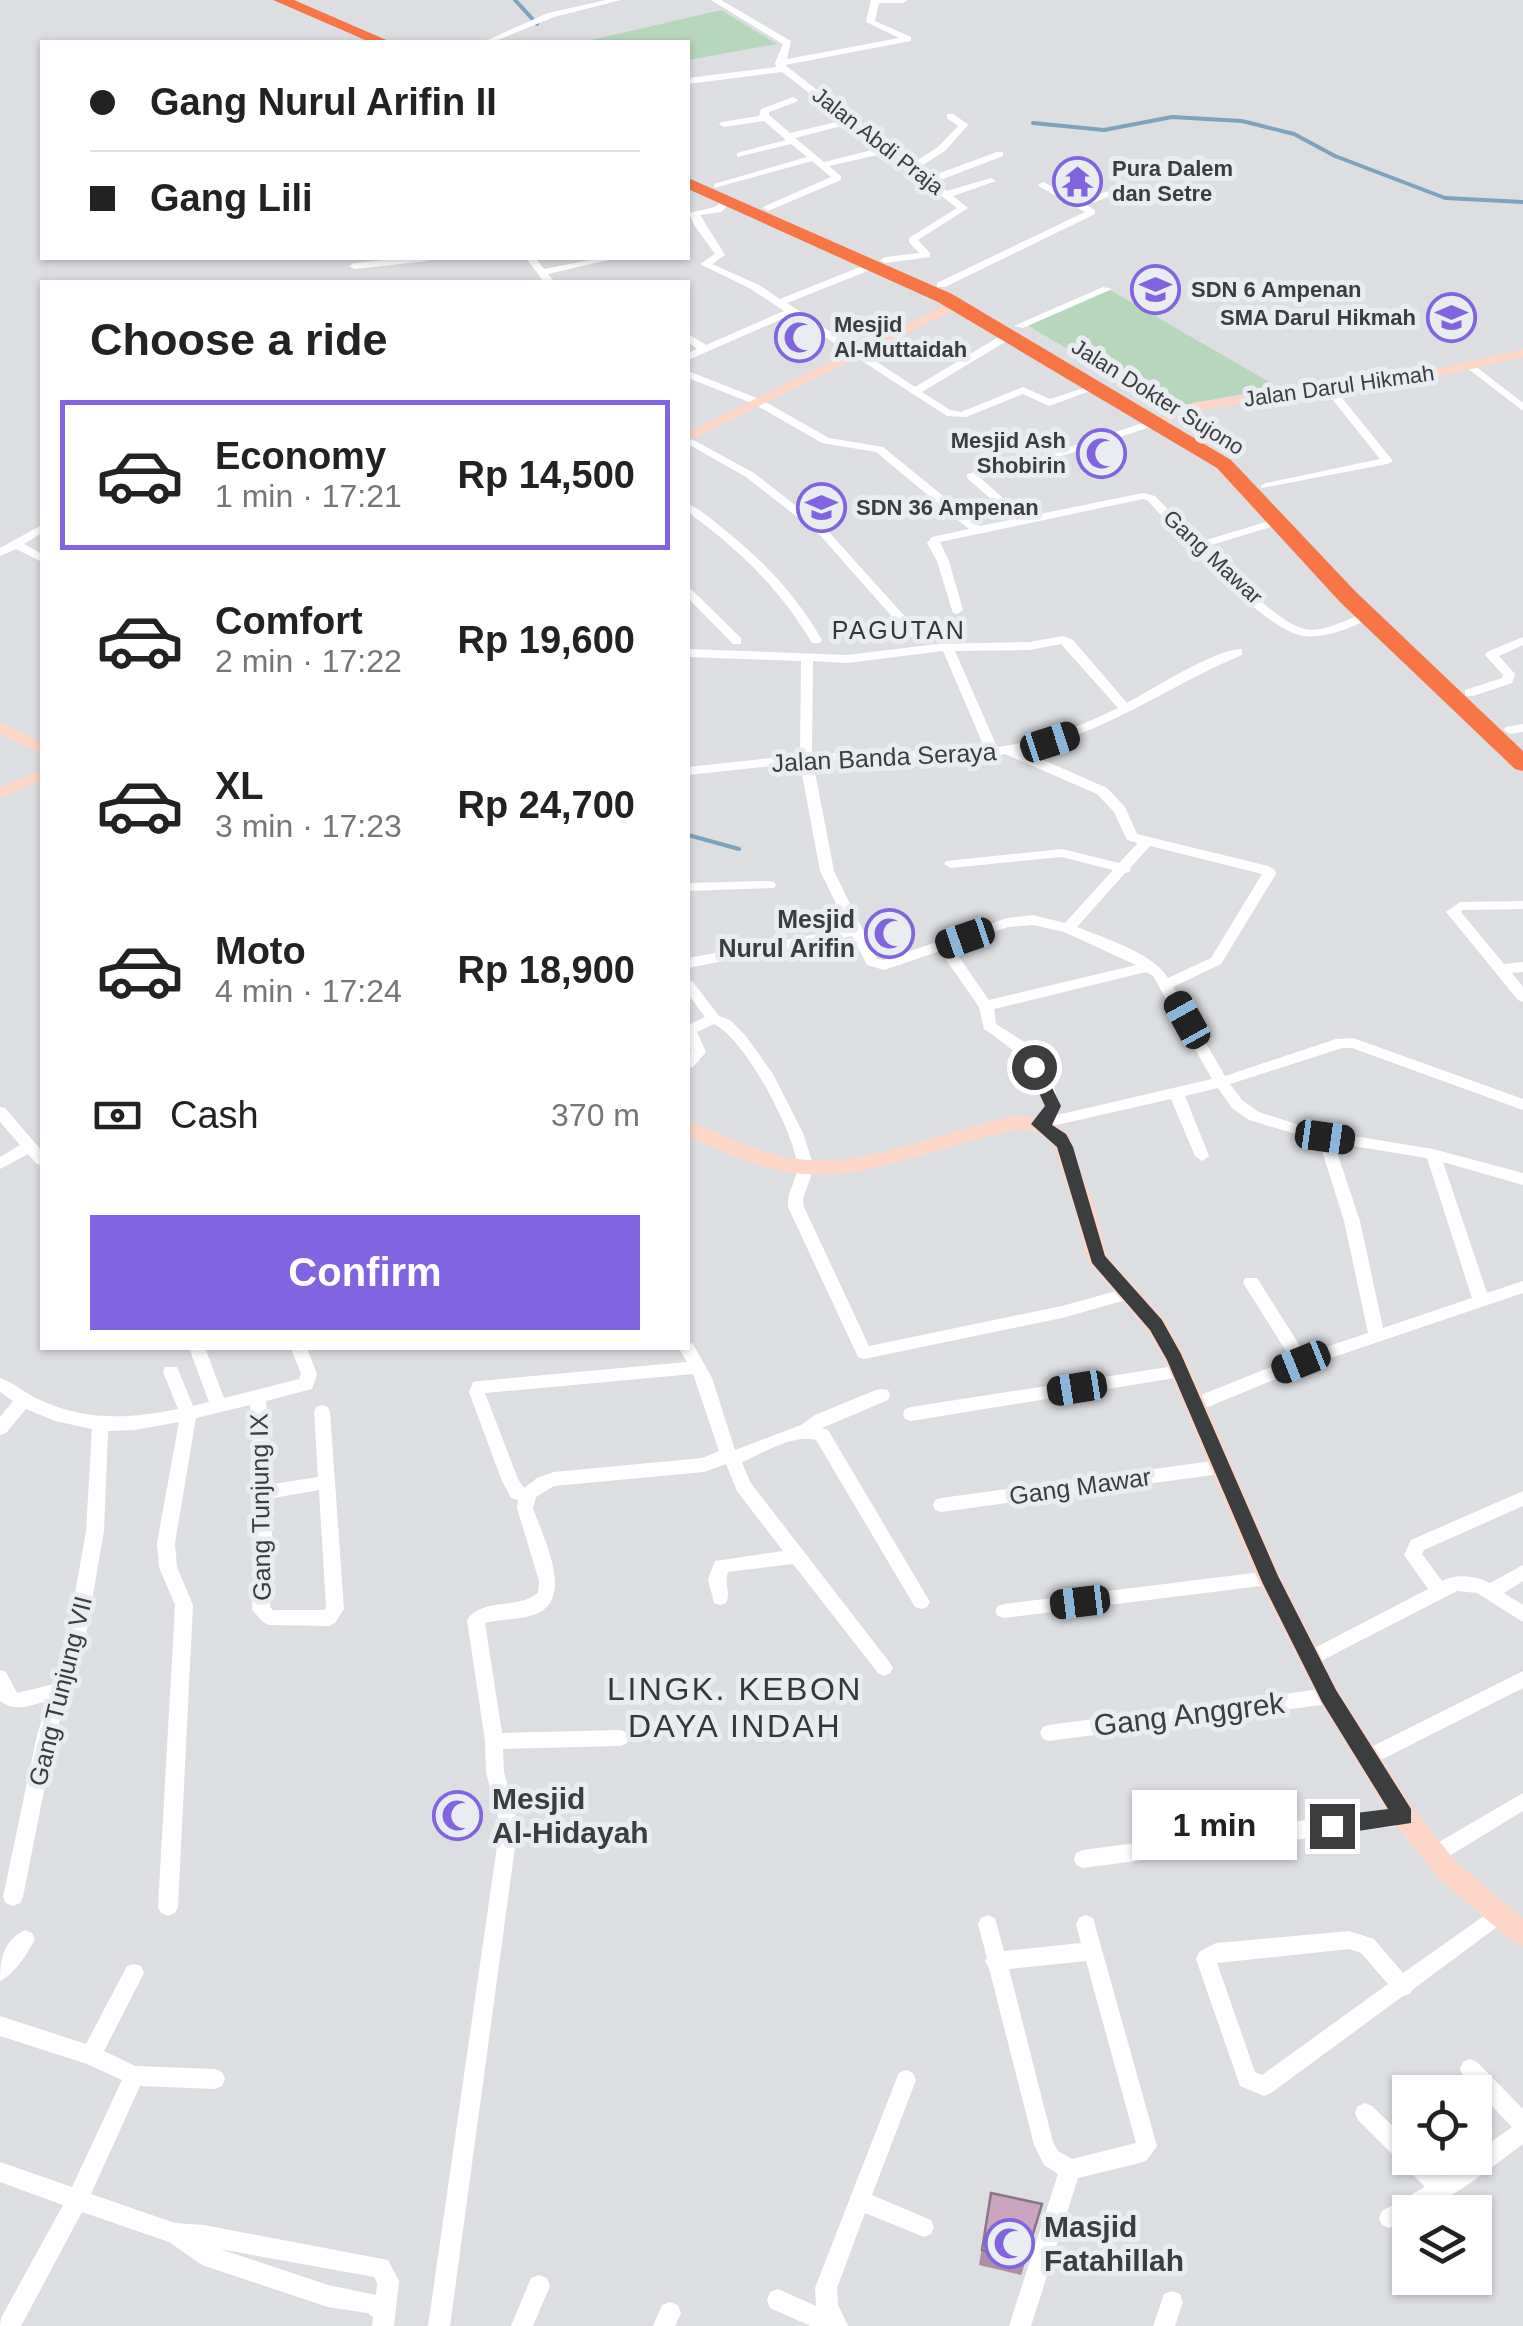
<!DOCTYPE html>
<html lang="en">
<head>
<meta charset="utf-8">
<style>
  :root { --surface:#fff; --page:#f6f6f6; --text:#222; --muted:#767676; --line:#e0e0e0; --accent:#8164df }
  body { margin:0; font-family:Arial,sans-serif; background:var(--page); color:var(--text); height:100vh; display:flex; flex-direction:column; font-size:38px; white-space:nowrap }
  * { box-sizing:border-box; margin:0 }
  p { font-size:32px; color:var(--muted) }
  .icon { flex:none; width:55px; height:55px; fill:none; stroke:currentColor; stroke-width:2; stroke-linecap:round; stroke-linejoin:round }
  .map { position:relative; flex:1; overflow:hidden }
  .sheet { position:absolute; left:40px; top:280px; width:650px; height:1070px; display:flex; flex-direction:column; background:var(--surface); border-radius:0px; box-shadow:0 2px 8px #0004 }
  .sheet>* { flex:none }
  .top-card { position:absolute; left:40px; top:40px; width:650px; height:220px; border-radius:0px; box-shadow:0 2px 8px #0004; display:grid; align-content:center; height:220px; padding:0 50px; background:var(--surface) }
  .controls { position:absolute; left:1392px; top:2075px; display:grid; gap:20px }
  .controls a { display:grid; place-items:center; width:100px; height:100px; border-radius:0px; background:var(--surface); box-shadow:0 2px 8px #0004; font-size:50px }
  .end { position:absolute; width:45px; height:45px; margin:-22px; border:12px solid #3c3d3e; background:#fff; box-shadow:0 0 0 5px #fff }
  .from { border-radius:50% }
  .bubble { position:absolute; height:70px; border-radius:0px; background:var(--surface); box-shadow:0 2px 8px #0004; font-size:32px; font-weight:600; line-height:70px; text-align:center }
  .car { position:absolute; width:30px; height:60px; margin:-30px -15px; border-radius:12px; box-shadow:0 0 8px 2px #0007; background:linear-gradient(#222 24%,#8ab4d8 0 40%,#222 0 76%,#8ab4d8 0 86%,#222 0) }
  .top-card b { display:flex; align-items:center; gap:35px; height:95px; font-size:38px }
  .top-card b+b { border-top:2px solid var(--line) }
  .top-card i { width:25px; height:25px; background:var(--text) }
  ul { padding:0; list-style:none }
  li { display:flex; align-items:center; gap:30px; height:150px; margin:0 20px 15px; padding:0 30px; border:5px solid transparent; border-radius:0px }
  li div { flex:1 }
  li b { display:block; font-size:38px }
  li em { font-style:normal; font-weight:600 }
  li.current { border-color:var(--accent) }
  li>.icon { width:90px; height:90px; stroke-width:1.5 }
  h2 { padding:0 50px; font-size:45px; line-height:120px }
  .pay { display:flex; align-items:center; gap:25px; height:110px; padding:0 50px; font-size:38px }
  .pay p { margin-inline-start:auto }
  .primary-button { display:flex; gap:20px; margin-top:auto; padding:20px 50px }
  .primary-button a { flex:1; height:115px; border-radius:0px; background:var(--accent); color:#fff; font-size:40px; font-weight:600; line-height:115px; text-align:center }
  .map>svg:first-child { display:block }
</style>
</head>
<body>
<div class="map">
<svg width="1523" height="2326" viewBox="0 0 1523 2326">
  <rect width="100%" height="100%" fill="#dcdee2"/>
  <path fill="#b7d7bd" d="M721,10L777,44L688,60V42H583Z
    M1110,290L1278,387L1168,408L1027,325Z"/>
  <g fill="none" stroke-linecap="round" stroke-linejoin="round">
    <path stroke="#7da3be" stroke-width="4" d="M515,0L537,24
      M1033,123L1104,130L1172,117L1242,121L1294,134L1335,156L1445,198L1523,202
      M688,835L739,849"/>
    <path fill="#fff" fill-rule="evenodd" d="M606,0H621L554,17L493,42H483L548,13Z
      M711,0H721L791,41L787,59L899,38L866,22L871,0H907L903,3H879L875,21L911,37V41L785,65L912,164L938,147L958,126L947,118V114H953L966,123L968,125L945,151L918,168L929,177L997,152H1003V156L935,182L947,191L991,178L996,181L953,196L968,208L918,240L930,253V257L885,263L880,260L885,257L919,253L909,242V238L957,208L886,153L829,166L841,176V180L768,211L763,208L765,206L831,177L812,161L714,188V184L807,157L791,144L737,157V153L786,140L764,121L724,127L719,124L721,122L759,116L761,109L793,97L798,100L796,102L769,112V115L790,133L844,120L782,72L688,84V78L776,67L775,63L783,44ZM849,124L880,148L824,162L795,138Z
      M1043,182L1080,201L1126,185L1134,187L1087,205L1095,210V214L945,287H937V283L1085,212L1040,187L1038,185Z
      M725,199L733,201L721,212L700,215L725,255L712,264L759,285L780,299L870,263H878V267L787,303L915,387L1007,332H1015V336L922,392L950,410L961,412L1023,387L1050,399L1096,384L1101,387L1049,406L1023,394L966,417L947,416L791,315L688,360V353L697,349L688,342V334L706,345L784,311L751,289L700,264L715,254L694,225L689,213L715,207Z
      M404,258H432L427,261L354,269L349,266L354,263Z
      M526,258H536L544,269L600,258H617L548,274L554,282H544Z
      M1103,287L1112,289L1023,328L1014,326Z
      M1470,362L1523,403V411L1466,367L1465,365Z
      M688,371L762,400L829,438L883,447L980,526L1014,519L967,478V474L1039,457L1152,420H1160V424L1046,461L979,477L1025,517L1143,493L1155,496L1200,542L1275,519H1283V523L1205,547C1226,568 1278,624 1305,629C1325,633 1349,618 1367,612L1373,616C1356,627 1320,641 1299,635C1258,624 1178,533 1147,500L1143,499L940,542L949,561L963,610L957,614L953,613L937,561L927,543L932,537L969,529L876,452L822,443L754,404L688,378Z
      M1330,387L1334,388L1393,461L1387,464L1262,488L1260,486L1266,483L1380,459L1325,390Z
      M688,437L754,473L827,530L918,631V637H910L819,534L746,477L688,444Z
      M688,504C700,509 710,518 721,527C762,559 796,595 822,640L820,643H812C777,585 741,552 688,512Z
      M42,525V533L24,544L42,554V562L16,549L0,556V548Z
      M688,588L692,590L741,638V644H733L688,598Z
      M1063,636L1073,640L1127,703C1153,689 1215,649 1242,649V655C1168,686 1103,735 1023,751L1107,788L1125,807L1137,834L1268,866L1275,870L1276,874L1221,964L1173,987L1225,1076L1336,1039L1353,1038L1523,1099V1110L1352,1048H1342L1230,1084L1242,1100L1259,1112L1311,1129L1433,1149L1523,1173V1185L1443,1162L1487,1293L1523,1281V1293L1307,1366L1203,1409L1197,1411L1191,1409L1189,1404L1191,1399L1291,1359L1245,1286L1243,1282L1245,1278H1257L1305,1354L1368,1333L1344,1221L1319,1141L1249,1120L1232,1108L1218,1088L1185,1096L1209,1156L1202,1161L1195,1156L1171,1099L1039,1129L1034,1128L1032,1124L1034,1120L1040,1118L1046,1107C1034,1067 1018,1052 984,1029L979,1007L940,951L884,970L867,965L852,936L688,968V958L848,928L820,871L800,763L688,775V767L800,755L801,661L688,657V649L847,655L937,644L1029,642ZM1061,644L1118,708C1079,727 1040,742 997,747L955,651L1029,650ZM943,651L985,749L812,754L813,661L847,663ZM1005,754L1097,794L1114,812L1127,840L1138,843L1119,863L1062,849L946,861L944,864L951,868L1062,857L1113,870L1065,923L1033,915L1007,918L884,960L877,959L834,871L813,762L993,757ZM1150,846L1262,874L1211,958L1168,978C1153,953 1104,938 1077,927L1125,873L1130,872L1131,867ZM1033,925L1064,932L1136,965L989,1000L952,947L1008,927ZM1146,972L1153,976L1212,1079L1057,1115L1060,1107L1054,1087L1026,1043L996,1024L994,1009ZM1334,1143L1427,1158L1472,1298L1383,1328L1360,1221Z
      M1523,637V645L1499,656L1515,674L1512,683L1473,696H1465V690L1502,678L1503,675L1485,655L1487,652Z
      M1523,724V732L1510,734L1504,730L1506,727Z
      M769,881L774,882L776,885L774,888L688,891V883Z
      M1523,901V909L1463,910L1461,912L1504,964L1523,962V972L1512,973L1523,987V1002L1518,1000L1446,912L1460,902Z
      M688,980L693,982L719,1016L730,1020L745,1035L773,1074L803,1133L814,1167L803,1199L804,1207L869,1346L1062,1306L1127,1288L1133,1290L1135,1294L1133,1298L1062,1318L864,1359L858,1357L788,1207C786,1191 800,1177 797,1162C791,1128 746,1040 714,1024L697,1032L706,1052L693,1067L688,1068V1055L691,1051L688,1042V1025L705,1017L688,994Z
      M0,1107L5,1108L42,1151V1165L37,1164L28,1154L0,1169V1157L20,1145L0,1122Z
      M688,1342L693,1344L712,1378L735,1450L801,1425L815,1415L876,1390L882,1389L888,1390L890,1395L888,1400L822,1428L828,1430L930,1602L927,1607L921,1609L915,1607L816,1440C793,1434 764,1453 742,1462L750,1482L890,1663L893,1668L890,1673L884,1676L878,1673L793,1564L728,1572C724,1583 731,1593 726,1603L720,1605L714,1603L708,1579L715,1561L783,1551L737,1491L726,1464L704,1472L554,1486L536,1497L533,1508C543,1538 577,1601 533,1615C518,1620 500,1619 485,1623L502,1733L620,1730L626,1732L629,1738L626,1744L620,1746L503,1749L504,1772L518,1825L450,2326H428L500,1825L486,1772L485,1741L467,1620C483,1597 517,1610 538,1593L539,1581L517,1508L518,1500L511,1498L502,1481L469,1392L473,1382L479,1381L687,1362L679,1348H688ZM693,1374L719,1451L702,1458L554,1472L537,1478L524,1488L518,1479L485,1393Z
      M189,1348H205L224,1398L299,1379L301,1374L291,1348H307L317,1374L312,1389L266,1401L273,1484L318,1477L314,1412L316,1407L322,1405L328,1407L330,1412L344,1609L335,1623L329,1626L269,1625L263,1622L252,1610L257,1492L250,1405L196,1418L175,1543L177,1567L193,1605L178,1907L175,1913L168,1916L161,1913L158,1907L175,1605L159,1567L157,1543L179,1422L135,1430L108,1431L104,1531L84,1646L71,1687L72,1690L68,1696L55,1735L23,1897L20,1903L13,1906L6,1903L3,1897L37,1735L48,1701C30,1705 16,1713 0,1701V1670L6,1672L17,1693L54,1684L66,1646L86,1531L92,1429L55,1421L26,1409L6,1433L0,1435V1417L13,1401L0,1392V1378C15,1383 26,1394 40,1400C85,1421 130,1419 178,1409L163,1372L165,1367H177L193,1406L209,1402ZM319,1490L326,1608L324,1610H273L270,1607L273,1498Z
      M1181,1365L1187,1366L1189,1371L1187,1376L1181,1377L911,1421L905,1419L903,1414L905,1409L911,1407Z
      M1220,1460L1226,1462L1228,1467L1226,1472L1220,1474L941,1512L935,1510L933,1505L935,1500L941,1498Z
      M1523,1491V1506L1424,1550L1422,1554L1442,1581C1457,1573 1476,1576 1490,1583L1523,1565V1581L1504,1593L1523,1605V1622L1477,1593L1457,1591L1317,1663L1311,1666L1305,1663L1302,1658L1305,1653L1428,1589L1404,1555L1411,1540Z
      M1269,1571L1275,1573L1278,1578L1275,1583L1269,1585L1004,1618L998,1616L995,1611L998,1606L1004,1604Z
      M1523,1671V1688L1373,1764L1367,1766L1361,1764L1358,1758L1361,1752Z
      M1329,1688L1335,1690L1338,1696L1335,1702L1329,1704L1049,1741L1043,1739L1040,1733L1043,1727L1049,1725Z
      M1523,1793V1811L1441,1861L1434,1864L1427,1861L1425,1855L1427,1849Z
      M1404,1807L1411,1810L1413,1816L1411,1822L1404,1825L1083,1868L1076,1865L1074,1859L1076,1853L1083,1850Z
      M1498,1906L1505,1909L1508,1915L1505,1921L1412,1990L1410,1994L1403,1996L1271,2093L1264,2096L1240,2086L1196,1959L1199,1952L1216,1943L1349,1931L1374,1939L1403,1973ZM1349,1949L1361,1953L1388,1984L1262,2075L1255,2072L1217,1963Z
      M988,1915L995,1918L1004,1951L1081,1943L1076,1924L1079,1918L1086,1915L1093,1918L1157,2146L1147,2160L1140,2163L1078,2178L1031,2326H1009L1058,2174L1044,2165L1034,2145L989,1968L985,1961L987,1958L978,1924L981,1918ZM1086,1961L1136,2143L1072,2159L1058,2151L1053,2142L1009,1969Z
      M25,1930L32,1933L35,1939C28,1953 14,1975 0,1981C0,1959 3,1941 25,1930Z
      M134,1964L141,1966L144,1973L104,2051L135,2066L215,2069L222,2072L225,2079L222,2086L215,2089L140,2086L91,2194L175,2223L204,2225L388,2260L399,2281L394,2326H372L373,2317L367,2313L328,2307L202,2265L169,2242L82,2212L21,2326H0L1,2318L63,2205L0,2182V2162L72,2187L122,2080L87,2064L0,2036V2016L86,2044L127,1966ZM220,2249L374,2277L377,2283L376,2295L328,2285Z
      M1470,2059L1477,2062L1523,2109V2144C1498,2162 1438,2212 1410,2212V2218L1389,2228L1382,2225L1379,2218L1382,2211L1425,2187L1358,2120L1355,2113L1358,2106L1365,2103L1372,2106L1410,2143V2158H1424L1443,2176L1469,2158H1475V2153L1512,2127L1463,2076L1460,2069L1463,2062Z
      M906,2070L913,2073L916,2080L872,2195L931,2220L934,2227L931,2234L924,2237L865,2213L837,2288L838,2305L848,2326H811L770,2308L767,2300L770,2292L778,2289L816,2306L815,2288L896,2080L899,2073Z
      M539,2275L547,2278L550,2286L533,2326H511L531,2278Z
      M1172,2291L1180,2294L1183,2302L1175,2326H1153L1164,2294Z
      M670,2302L678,2305L681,2313L675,2326H653L662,2305Z"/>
    <path fill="#fdd6c7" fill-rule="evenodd" d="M955,300L962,304L960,307L688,441V432Z
      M1523,349V357L1402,385L1199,410L1156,426L1149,422L1196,402L1402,377Z
      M0,722L42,742V754L0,734Z
      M42,770V781L0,798V787Z
      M1016,1116L1046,1119L1067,1133L1095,1209L1107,1256L1164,1319L1183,1352L1280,1576L1337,1689L1413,1808L1456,1862L1523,1918V1946L1514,1943L1438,1878L1395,1824L1321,1703L1257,1578L1165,1360L1148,1331L1087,1259L1075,1209L1052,1142L1035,1131L1016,1130C946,1143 877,1179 805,1174C764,1172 725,1152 688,1137V1122C722,1132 754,1152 790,1158C866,1171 942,1129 1016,1116Z"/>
    <path fill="#f87645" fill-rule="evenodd" d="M273,0H294L391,42H370Z
      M688,178L952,294L1231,460L1356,592L1523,751V771L1515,769L1340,602L1217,468L938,302L688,189Z"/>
  </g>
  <path fill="#ae8ea6" d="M991,2193L1038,2220L1021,2275L979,2265Z"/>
  <path fill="#8d7487" d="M1042,2204L1038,2220L1021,2275L1025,2260Z"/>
  <path fill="#caa5c1" stroke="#8d7487" stroke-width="2.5" d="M991,2193L1042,2204L1025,2260L982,2250Z"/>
  <path fill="#3c3d3e" d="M1034,1061L1040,1063L1061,1106L1052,1125L1066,1134L1073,1147L1105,1256L1162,1320L1181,1354L1278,1576L1336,1690L1411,1809V1823L1332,1835L1325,1832V1819L1332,1816L1388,1809L1322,1702L1263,1584L1167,1360L1150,1330L1092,1263L1057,1147L1031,1124L1045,1106L1027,1067Z"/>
  <defs>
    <symbol id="temple-ring" viewBox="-11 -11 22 22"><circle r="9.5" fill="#e9ecf0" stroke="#8164df" stroke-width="1.5"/><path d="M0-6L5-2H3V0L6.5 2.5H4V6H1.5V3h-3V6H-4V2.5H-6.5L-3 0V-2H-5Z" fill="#8164df"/></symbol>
    <symbol id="school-ring" viewBox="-11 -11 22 22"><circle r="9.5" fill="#e9ecf0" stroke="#8164df" stroke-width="1.5"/><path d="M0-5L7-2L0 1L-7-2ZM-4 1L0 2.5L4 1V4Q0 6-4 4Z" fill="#8164df"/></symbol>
    <symbol id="mosque-ring" viewBox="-11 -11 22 22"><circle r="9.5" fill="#e9ecf0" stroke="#8164df" stroke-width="1.5"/><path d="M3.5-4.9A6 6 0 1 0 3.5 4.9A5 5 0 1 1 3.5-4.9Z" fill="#8164df"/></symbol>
  </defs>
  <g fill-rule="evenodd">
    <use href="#temple-ring" x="1050" y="154" width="55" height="55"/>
    <use href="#school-ring" x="1128" y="262" width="55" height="55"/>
    <use href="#school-ring" x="1424" y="290" width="55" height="55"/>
    <use href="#mosque-ring" x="772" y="310" width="55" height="55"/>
    <use href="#mosque-ring" x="1074" y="426" width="55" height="55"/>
    <use href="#school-ring" x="794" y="480" width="55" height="55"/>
    <use href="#mosque-ring" x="862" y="906" width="55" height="55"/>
    <use href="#mosque-ring" x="430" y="1788" width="55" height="55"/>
    <use href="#mosque-ring" x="982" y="2216" width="55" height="55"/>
  </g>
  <g text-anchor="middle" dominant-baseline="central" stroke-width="10" stroke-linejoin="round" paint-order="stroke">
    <g font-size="22" fill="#3c3d3e" stroke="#e9ecf0">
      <text transform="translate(878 141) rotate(38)">Jalan Abdi Praja</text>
      <text transform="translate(1339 386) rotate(-8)">Jalan Darul Hikmah</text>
      <text transform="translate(1158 397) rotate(32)">Jalan Dokter Sujono</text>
      <text transform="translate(1213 557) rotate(43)">Gang Mawar</text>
    </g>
    <g font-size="22" font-weight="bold" fill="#3c3d3e" stroke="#e9ecf0" text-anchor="start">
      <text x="1112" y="168">Pura Dalem<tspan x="1112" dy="25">dan Setre</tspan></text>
      <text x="1191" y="289">SDN 6 Ampenan</text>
      <text x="1416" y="317" text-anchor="end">SMA Darul Hikmah</text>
      <text x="834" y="324">Mesjid<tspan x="834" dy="25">Al-Muttaidah</tspan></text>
      <text x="1066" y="440" text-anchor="end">Mesjid Ash<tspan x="1066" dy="25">Shobirin</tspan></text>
      <text x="856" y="507">SDN 36 Ampenan</text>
    </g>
    <g font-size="25" letter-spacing="2.5" fill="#35373a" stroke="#e9ecf0">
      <text x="899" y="630">PAGUTAN</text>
    </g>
    <g font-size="25" fill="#3c3d3e" stroke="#e9ecf0">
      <text transform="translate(884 757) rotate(-3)">Jalan Banda Seraya</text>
      <text transform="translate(1080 1486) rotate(-8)">Gang Mawar</text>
      <text transform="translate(260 1507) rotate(-91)">Gang Tunjung IX</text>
      <text transform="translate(60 1691) rotate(-76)">Gang Tunjung VII</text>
    </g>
    <g font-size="25" font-weight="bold" fill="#3c3d3e" stroke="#e9ecf0" text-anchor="end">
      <text x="855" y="919">Mesjid<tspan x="855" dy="29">Nurul Arifin</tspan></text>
    </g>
    <g font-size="30" fill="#3c3d3e" stroke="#e9ecf0">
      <text transform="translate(1189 1714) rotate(-7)">Gang Anggrek</text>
    </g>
    <g font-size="30" font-weight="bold" fill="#3c3d3e" stroke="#e9ecf0" text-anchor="start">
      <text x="492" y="1798">Mesjid<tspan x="492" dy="34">Al-Hidayah</tspan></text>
      <text x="1044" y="2226">Masjid<tspan x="1044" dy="34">Fatahillah</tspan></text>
    </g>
    <g font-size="32" letter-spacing="2.5" fill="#35373a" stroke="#e9ecf0">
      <text x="735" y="1689">LINGK. KEBON<tspan x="735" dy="37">DAYA INDAH</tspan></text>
    </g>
  </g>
</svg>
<div class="controls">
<a><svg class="icon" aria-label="locate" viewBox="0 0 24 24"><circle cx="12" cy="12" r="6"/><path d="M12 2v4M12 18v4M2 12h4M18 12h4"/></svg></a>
<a><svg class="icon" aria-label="layers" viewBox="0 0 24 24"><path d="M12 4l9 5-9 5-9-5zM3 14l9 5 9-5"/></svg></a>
</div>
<i class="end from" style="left:1034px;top:1067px"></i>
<i class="end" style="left:1332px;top:1826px"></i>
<div class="bubble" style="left:1132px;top:1790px;width:165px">1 min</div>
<i class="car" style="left:1050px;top:742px;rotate:72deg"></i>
<i class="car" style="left:965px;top:938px;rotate:251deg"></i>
<i class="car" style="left:1187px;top:1020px;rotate:331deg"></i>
<i class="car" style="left:1325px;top:1137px;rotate:98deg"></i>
<i class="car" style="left:1301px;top:1362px;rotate:248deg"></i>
<i class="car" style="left:1077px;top:1388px;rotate:261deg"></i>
<i class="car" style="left:1080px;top:1602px;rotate:263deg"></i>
<div class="top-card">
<b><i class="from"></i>Gang Nurul Arifin II</b>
<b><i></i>Gang Lili</b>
</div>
<section class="sheet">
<h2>Choose a ride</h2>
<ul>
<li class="current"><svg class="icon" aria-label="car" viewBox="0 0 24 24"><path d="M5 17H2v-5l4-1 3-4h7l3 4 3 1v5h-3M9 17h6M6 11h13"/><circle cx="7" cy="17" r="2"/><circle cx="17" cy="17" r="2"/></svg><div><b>Economy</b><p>1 min · 17:21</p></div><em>Rp 14,500</em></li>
<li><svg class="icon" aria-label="car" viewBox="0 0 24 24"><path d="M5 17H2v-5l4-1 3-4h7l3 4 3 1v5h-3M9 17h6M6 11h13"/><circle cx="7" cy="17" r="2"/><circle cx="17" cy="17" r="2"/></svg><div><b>Comfort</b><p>2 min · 17:22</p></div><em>Rp 19,600</em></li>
<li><svg class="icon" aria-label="car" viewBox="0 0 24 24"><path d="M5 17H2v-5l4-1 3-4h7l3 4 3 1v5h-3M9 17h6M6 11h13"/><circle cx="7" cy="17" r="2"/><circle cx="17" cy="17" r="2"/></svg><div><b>XL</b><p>3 min · 17:23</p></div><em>Rp 24,700</em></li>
<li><svg class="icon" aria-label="car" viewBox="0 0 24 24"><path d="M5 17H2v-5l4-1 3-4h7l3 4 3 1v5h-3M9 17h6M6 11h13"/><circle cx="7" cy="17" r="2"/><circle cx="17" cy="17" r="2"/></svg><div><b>Moto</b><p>4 min · 17:24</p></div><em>Rp 18,900</em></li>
</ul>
<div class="pay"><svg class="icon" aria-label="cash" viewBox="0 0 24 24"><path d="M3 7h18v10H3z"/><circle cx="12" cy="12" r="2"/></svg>Cash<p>370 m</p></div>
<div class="primary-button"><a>Confirm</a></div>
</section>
</div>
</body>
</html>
